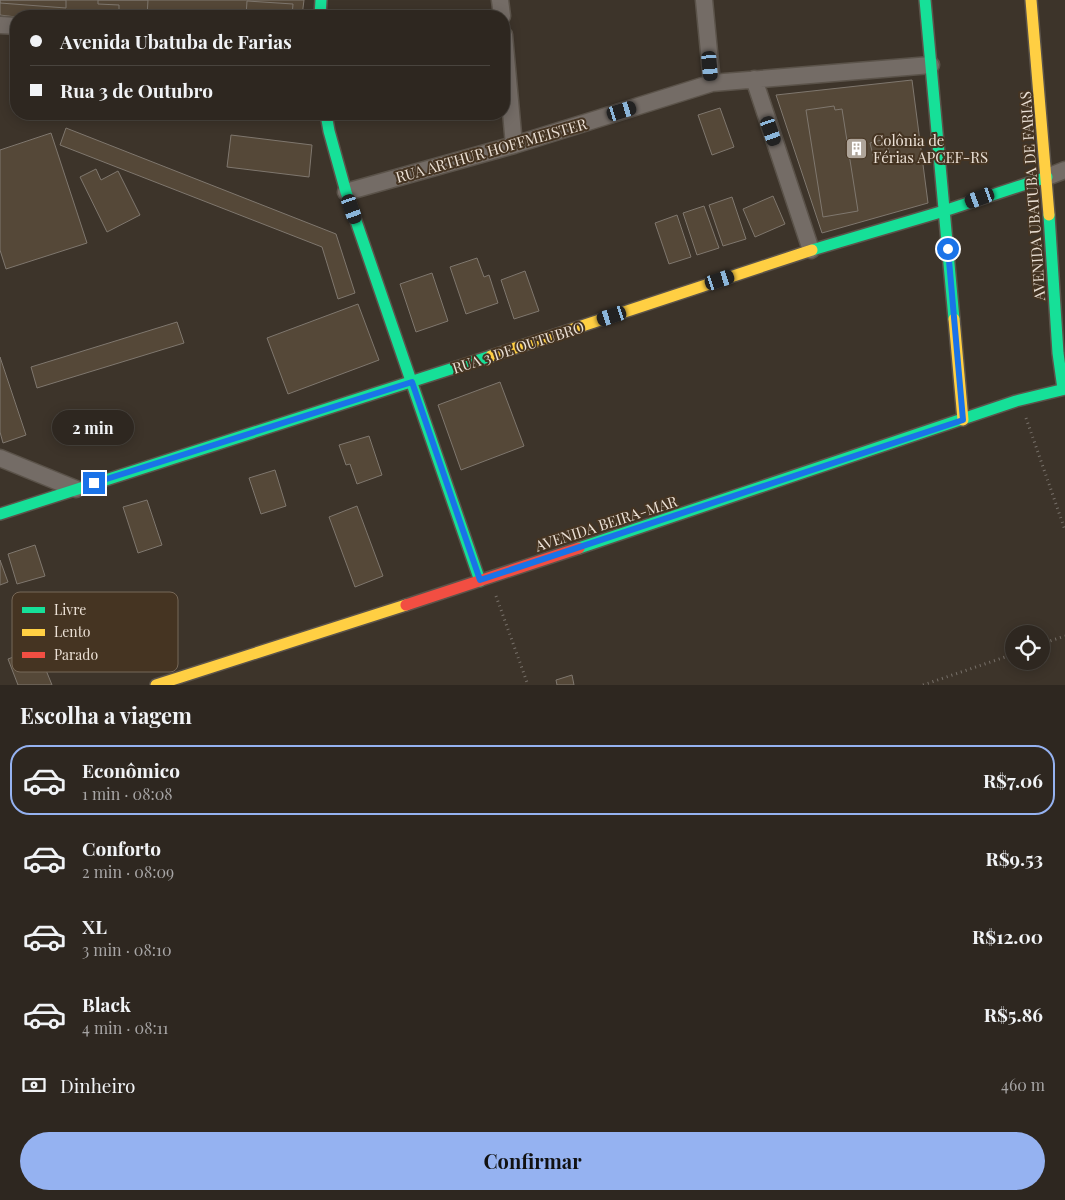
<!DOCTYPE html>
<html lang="pt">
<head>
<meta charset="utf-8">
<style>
  :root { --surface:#2e2720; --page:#3a332d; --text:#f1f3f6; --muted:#a7a5a5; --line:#49443e; --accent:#95b2f1 }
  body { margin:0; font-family:"Playfair Display",serif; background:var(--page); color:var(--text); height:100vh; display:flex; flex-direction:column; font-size:19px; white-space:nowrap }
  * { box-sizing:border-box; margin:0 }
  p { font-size:16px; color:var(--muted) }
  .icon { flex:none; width:28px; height:28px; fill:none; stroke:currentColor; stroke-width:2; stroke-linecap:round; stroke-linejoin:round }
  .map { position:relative; height:685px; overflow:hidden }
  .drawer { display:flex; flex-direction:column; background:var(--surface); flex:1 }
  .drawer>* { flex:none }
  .top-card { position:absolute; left:10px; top:10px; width:500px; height:110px; border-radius:20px; box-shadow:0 2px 12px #0003,0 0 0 1px var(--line); display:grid; align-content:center; height:110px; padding:0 20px; background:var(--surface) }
  .fabs { position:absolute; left:1005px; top:625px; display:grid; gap:10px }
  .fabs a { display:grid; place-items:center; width:45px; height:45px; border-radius:50%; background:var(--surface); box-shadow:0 2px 12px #0003,0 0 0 1px var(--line); font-size:25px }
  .end { position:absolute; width:22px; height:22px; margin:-11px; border:6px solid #1a73e8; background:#fff; box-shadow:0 0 0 2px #fff }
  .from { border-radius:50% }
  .bubble { position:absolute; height:35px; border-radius:18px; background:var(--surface); box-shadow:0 2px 12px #0003,0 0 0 1px var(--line); font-size:16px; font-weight:700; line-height:35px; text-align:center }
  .car { position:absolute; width:15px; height:30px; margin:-15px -8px; border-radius:6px; box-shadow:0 0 4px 1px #0007; background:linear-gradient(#222 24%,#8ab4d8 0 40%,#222 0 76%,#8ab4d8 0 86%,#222 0) }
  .top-card b { display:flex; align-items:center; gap:18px; height:48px; font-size:19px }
  .top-card b+b { border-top:1px solid var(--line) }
  .top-card i { width:12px; height:12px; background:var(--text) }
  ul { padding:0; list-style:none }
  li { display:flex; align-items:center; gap:15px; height:70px; margin:0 10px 8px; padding:0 10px; border:2px solid transparent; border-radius:20px }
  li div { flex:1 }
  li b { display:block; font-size:19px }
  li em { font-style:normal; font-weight:700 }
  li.current { border-color:var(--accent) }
  li>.icon { width:45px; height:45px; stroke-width:1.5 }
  h2 { padding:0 20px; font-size:22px; line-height:60px }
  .pay { display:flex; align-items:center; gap:12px; height:55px; padding:0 20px; font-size:19px }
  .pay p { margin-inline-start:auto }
  .cta { display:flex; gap:10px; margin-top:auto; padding:10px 20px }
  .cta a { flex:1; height:58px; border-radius:30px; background:var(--accent); color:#111; font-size:20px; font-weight:700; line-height:58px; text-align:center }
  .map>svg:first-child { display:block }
</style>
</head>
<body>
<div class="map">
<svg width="1065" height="685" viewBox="0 0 1065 685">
  <rect width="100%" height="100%" fill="#3d342a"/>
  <path fill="#554838" stroke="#7f776e" d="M0,0H304L302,16L16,17L0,15Z
    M0,0H66V8L0,3Z
    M98,0H148L147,16H119V5L98,4Z
    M247,1L293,4L292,16H246Z
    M912,80L928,203L822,233L776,95Z
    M834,106L835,110L842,109L858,211L823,217L806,110Z
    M720,108L734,147L712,155L698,115Z
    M181,114H204V117L181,116Z
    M66,128L336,234L355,293L338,299L322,247L60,145Z
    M51,133L87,243L6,269L0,250V150Z
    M231,135L312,145L309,177L227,167Z
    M885,139L890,154L874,159L870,143Z
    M96,169L101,180L118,171L140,215L107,232L80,177Z
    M773,196L785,224L755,237L743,209Z
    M732,197L746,239L723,246L709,205Z
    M704,206L719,248L697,255L683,213Z
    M677,215L691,257L669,264L655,223Z
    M477,258L484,277L489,275L498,303L466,314L450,267Z
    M525,271L539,311L514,319L501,280Z
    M432,273L448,321L416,332L400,284Z
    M358,304L379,360L288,394L267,338Z
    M177,322L184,343L37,388L31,367Z
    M0,357L26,435L3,443L0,432Z
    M500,382L524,446L461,470L438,405Z
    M369,436L382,475L357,484L350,464L346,465L339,445Z
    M275,470L286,506L261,514L249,478Z
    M147,500L162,545L138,553L123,507Z
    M357,506L383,576L355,587L329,517Z
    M35,545L45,576L17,584L8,554Z
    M0,560L8,582L0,585Z
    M37,648L52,685H18L8,659Z
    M572,675L574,685H557L556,680Z"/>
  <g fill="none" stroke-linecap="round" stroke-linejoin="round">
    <defs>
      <path id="street" d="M500,0L502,16
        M704,0L712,83
        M0,25L16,26
        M504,35L514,145
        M754,79L811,250
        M1047,177L1065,170
        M346,192L514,145L712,83L931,65
        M0,458L76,489"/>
      <path id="fast" d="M925,0L954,319
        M320,16L321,0
        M326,114L329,131L346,192L480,581
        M1049,215L1058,353L1063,389
        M812,250L944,211L1047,177
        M0,514L491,356
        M579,548L1016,401L1065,389"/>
      <path id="slow" d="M1031,0L1049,215
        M954,319L963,420
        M491,356L812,250
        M156,685L406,605"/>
      <path id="jam" d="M406,605L579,548"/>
    </defs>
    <use href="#street" stroke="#5b534a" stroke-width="19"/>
    <use href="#fast" stroke="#5b534a" stroke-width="14"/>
    <use href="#slow" stroke="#5b534a" stroke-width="14"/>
    <use href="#jam" stroke="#5b534a" stroke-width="14"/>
    <path stroke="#777069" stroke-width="3" stroke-dasharray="1 4" stroke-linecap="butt" d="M1026,418L1065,530
      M496,596L528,685
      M1041,644L1065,636
      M923,685L1014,654"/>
    <use href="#street" stroke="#746c66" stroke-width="16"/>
    <use href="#fast" stroke="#16e098" stroke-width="11"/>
    <use href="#slow" stroke="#ffcf43" stroke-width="11"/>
    <use href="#jam" stroke="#f24e42" stroke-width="11"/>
  </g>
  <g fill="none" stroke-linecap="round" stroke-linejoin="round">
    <path stroke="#1a73e8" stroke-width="6" d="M94,483L412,382L480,580L963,420L948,249"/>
  </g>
  <defs>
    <symbol id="building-square" viewBox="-11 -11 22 22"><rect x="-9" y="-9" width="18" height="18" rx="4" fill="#aea499" stroke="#453422"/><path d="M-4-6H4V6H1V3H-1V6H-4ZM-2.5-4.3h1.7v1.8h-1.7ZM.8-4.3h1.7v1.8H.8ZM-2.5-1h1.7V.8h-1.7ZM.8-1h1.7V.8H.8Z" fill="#fff"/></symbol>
  </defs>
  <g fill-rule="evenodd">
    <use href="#building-square" x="844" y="136" width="25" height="25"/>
  </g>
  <g text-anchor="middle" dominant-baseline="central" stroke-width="4" stroke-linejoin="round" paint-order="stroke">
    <g font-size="15" fill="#ebe0d5" stroke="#453422" text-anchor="start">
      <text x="873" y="140">Colônia de<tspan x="873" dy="17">Férias APCEF-RS</tspan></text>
    </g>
    <g font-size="15" fill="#ebe0d5" stroke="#453422">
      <text transform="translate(491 150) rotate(-16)">RUA ARTHUR HOFFMEISTER</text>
      <text transform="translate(1032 196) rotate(-94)">AVENIDA UBATUBA DE FARIAS</text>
      <text transform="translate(518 347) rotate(-18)">RUA 3 DE OUTUBRO</text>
      <text transform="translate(606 523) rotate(-18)">AVENIDA BEIRA-MAR</text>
    </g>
  </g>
  <rect x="12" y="592" width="166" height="80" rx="8" fill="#453422" stroke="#776858" stroke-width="1"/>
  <rect x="22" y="607" width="23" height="6" fill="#16e098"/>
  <rect x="22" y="629" width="23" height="7" fill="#ffcf43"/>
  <rect x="22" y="652" width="23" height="6" fill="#f24e42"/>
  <g font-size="14" fill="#ebe0d5">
    <text x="54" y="615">Livre</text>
    <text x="54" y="637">Lento</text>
    <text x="54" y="660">Parado</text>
  </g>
</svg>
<div class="fabs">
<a><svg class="icon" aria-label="locate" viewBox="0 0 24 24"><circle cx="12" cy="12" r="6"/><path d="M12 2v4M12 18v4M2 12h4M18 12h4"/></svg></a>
</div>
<i class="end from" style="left:948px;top:249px"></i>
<i class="end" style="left:94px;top:483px"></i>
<div class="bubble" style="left:52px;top:410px;width:82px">2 min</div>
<i class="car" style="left:710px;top:66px;rotate:175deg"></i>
<i class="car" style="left:622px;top:111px;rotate:73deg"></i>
<i class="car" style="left:771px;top:131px;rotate:161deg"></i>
<i class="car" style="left:980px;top:198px;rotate:250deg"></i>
<i class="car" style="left:352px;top:209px;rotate:161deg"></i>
<i class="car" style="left:720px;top:280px;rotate:72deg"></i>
<i class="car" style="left:612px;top:316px;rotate:252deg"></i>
<div class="top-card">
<b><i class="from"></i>Avenida Ubatuba de Farias</b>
<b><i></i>Rua 3 de Outubro</b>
</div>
</div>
<section class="drawer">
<h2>Escolha a viagem</h2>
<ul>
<li class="current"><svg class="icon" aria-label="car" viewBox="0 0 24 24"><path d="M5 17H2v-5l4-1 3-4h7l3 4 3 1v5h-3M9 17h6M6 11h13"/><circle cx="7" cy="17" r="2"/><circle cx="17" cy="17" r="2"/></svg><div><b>Econômico</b><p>1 min · 08:08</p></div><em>R$7.06</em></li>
<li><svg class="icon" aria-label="car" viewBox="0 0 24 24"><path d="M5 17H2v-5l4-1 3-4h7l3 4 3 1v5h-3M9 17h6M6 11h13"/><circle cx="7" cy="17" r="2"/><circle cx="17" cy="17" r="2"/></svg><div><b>Conforto</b><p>2 min · 08:09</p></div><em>R$9.53</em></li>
<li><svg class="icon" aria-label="car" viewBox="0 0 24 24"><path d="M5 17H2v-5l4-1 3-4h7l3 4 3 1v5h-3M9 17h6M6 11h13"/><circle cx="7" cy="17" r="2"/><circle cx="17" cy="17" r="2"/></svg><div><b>XL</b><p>3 min · 08:10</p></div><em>R$12.00</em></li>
<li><svg class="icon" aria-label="car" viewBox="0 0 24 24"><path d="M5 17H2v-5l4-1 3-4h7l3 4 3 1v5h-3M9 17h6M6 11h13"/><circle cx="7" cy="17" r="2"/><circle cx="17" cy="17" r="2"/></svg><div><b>Black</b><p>4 min · 08:11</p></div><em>R$5.86</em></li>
</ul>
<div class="pay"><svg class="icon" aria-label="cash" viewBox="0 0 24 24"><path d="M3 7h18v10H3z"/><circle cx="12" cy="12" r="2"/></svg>Dinheiro<p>460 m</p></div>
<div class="cta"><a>Confirmar</a></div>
</section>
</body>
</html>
